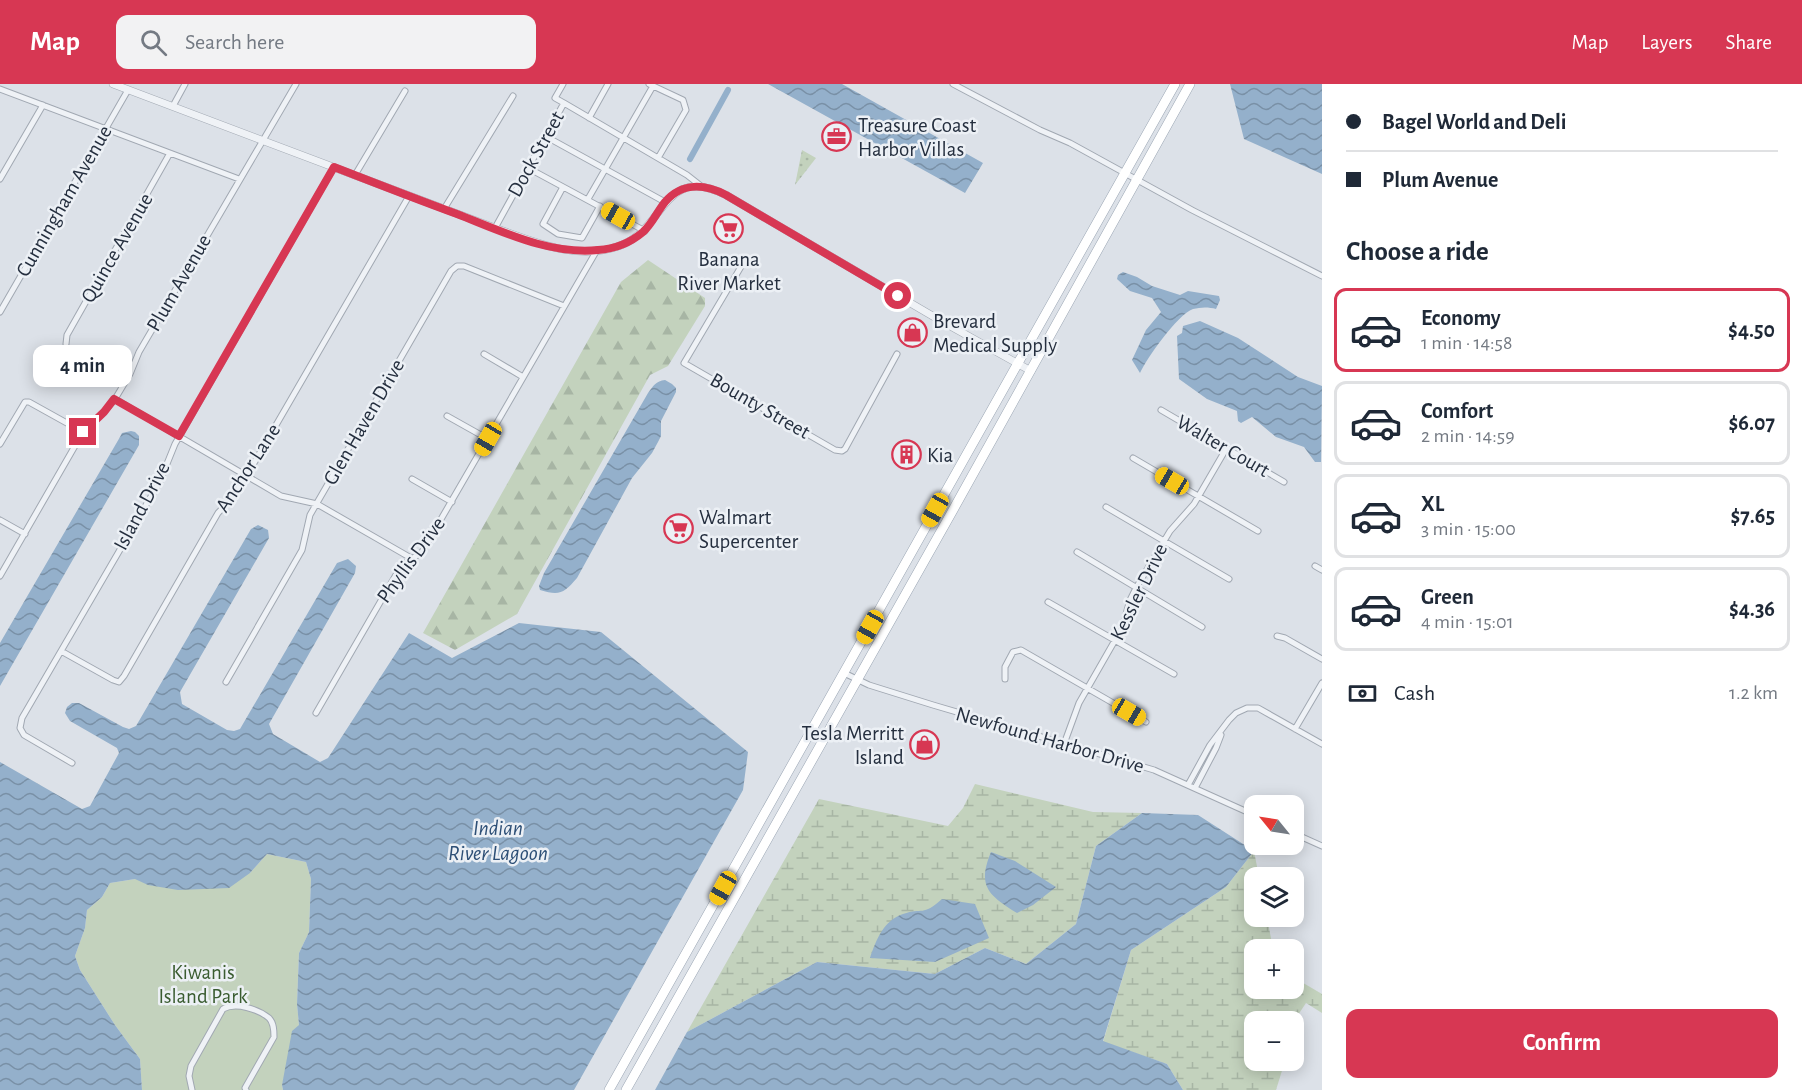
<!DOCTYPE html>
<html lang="en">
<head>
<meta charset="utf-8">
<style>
  :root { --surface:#fff; --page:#f2f2f3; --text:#1f2937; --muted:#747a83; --line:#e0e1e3; --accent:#d73753 }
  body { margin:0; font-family:"Alegreya Sans",sans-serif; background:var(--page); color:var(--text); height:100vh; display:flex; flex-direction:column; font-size:22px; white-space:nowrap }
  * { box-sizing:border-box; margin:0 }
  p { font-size:20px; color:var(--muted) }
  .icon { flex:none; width:33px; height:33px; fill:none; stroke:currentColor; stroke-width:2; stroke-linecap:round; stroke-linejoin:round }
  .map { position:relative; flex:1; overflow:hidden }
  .details { display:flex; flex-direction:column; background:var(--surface); width:480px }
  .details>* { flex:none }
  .top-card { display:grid; align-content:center; height:132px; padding:0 24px; background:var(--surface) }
  .needle { width:39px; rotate:300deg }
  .fabs { position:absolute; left:1244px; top:711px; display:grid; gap:12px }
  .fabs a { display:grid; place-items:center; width:60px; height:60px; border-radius:12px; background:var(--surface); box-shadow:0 3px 15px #0003; font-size:30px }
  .end { position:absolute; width:27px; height:27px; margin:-14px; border:8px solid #d73753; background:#fff; box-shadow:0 0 0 3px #fff }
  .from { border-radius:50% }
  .bubble { position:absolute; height:42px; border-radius:12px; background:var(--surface); box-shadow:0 3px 15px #0003; font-size:20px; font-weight:700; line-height:42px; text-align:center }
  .car { position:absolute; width:18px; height:36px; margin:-18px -9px; border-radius:8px; box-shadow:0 0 4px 2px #0007; background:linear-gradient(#f5c518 24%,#345 0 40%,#f5c518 0 76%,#345 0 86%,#f5c518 0) }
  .top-card b { display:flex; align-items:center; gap:21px; height:57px; font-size:22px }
  .top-card b+b { border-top:2px solid var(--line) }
  .top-card i { width:15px; height:15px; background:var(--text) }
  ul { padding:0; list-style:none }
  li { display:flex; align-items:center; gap:18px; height:84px; margin:0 12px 9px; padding:0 12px; border:3px solid var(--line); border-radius:12px }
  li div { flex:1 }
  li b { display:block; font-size:22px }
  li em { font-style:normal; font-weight:700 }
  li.active { border-color:var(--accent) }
  li>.icon { width:54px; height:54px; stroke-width:1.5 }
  h2 { padding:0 24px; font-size:27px; line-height:72px }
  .pay { display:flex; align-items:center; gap:15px; height:66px; padding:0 24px; font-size:22px }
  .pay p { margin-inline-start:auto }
  .cta { display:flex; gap:12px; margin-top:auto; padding:12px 24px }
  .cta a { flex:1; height:69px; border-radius:12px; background:var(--accent); color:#fff; font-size:24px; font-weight:700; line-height:69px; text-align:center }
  header { display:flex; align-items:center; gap:36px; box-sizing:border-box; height:84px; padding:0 30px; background:var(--accent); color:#fff }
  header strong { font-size:28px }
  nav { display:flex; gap:33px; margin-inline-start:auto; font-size:21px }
  .search { width:420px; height:54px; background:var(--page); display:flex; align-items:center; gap:15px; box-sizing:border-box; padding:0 21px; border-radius:12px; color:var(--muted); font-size:22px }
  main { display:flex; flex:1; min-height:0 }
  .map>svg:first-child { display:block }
</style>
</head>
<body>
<header>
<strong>Map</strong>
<div class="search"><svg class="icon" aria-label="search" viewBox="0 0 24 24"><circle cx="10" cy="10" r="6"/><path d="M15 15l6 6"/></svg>Search here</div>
<nav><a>Map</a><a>Layers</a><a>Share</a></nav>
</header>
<main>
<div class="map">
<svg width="1322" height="1006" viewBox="0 0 1322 1006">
  <defs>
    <pattern id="grass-dots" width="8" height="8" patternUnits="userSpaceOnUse" patternTransform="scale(1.5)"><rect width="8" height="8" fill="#c3d2bd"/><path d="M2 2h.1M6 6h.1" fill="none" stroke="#a7b5a4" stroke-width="1.8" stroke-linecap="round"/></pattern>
    <pattern id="forest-firs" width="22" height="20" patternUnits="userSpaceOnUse" patternTransform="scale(1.5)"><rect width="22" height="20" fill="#c3d2bd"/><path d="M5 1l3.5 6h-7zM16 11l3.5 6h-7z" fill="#a7b5a4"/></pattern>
    <pattern id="wetland-marsh" width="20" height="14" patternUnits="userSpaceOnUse" patternTransform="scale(1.5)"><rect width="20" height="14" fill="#c3d2bd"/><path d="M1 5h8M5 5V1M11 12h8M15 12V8" fill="none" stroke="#a7b5a4"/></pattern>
    <pattern id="water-waves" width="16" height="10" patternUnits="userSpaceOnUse" patternTransform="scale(1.5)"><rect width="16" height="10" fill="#94b0cb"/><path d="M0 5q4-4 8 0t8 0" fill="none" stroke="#7990a6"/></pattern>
  </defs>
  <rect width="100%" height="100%" fill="#dce1e8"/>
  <path fill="url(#grass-dots)" d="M802,66L816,74L795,101Z"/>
  <path fill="url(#forest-firs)" d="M648,176L705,214V222L668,282L650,291L517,530L455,566L423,549L621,198Z"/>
  <path fill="url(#wetland-marsh)" d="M975,700L1093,728L1142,729L1096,762L1076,840L1026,880L985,864L935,890L817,878L687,948L819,715L948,742L963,724Z
    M1254,767L1259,793L1254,794V832L1267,833L1273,865L1254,866V904H1293V893L1322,910V929L1306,919L1298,931L1293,948V938H1254V976L1285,977L1276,1006H1183L1167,980L1103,958L1131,866L1226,803Z"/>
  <path fill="#c3d2bd" d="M267,770L306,778L311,795L309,848L299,869L297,920L299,941L282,1001L283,1006H142L140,975L115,941L80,886L75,872L85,844L87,826L102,813L110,799L135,795L250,789Z"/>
  <path fill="url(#water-waves)" d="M768,0H842L983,79L965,109Z
    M1230,0H1322V90L1244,55Z
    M1123,188L1137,193L1152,202L1180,211L1188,207L1219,212L1220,216L1216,225C1209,223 1201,223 1193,225C1177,231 1147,274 1140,289L1132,276L1146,246L1161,228L1152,214L1130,207L1117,195L1118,191Z
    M1200,237L1238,254L1298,293L1322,302L1321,378H1315L1304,363L1276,353L1252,333L1241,339L1238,337L1237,327L1207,315L1179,295L1177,252L1182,249L1183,242Z
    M665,296L672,300L676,304V308L661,337V352L658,358L652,369L632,394L577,494C564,509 560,512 540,506L539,502L544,489L648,309C653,302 656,297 665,296Z
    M131,347L135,348L139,352V361L0,602V559L120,353L122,349Z
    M258,441L268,446L269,454L180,608L182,620L227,646L234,647L240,645L337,479L348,475L356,482L355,489L269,640L273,650L320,678L328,674L409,549L452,574L519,539L601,548L748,668L743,706L574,1006H283L282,1001L292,947L299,941L297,920L299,869L309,848L311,795L306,778L267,770L250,789L229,804L178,806L148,801L135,795L110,799L102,813L87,826L85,844L75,872L80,886L115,941L140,975L142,1006H0V678L82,725L90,722L119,669L117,664L70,637L65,629L67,623L72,619H79L123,643L129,645L136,642L251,445Z
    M1142,729L1198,731L1254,767L1226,803L1131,866L1103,957L1167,980L1183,1006H655L687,948L817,878L935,890L985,864L1026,880L1076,840L1096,762Z
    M991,768L1015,777L1056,803L1033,821L1017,829C988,811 977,802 991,768Z
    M942,815L975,820L989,854L935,878L870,874C876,856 884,836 903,830C923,823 922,833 942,815Z"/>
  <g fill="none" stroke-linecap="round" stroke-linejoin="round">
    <path stroke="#94b0cb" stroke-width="6" d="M690,75L728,6"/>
    <defs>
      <path id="minor" d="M649,0L683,16L686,26L658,74
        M953,0L1040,46L1070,59L1192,126L1322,192
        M0,5L239,95
        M564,19L687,91L701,102
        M173,22L185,0
        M589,34L608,0
        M545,52L665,118
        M528,84L645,147
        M355,91L405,7
        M0,95L43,21
        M563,103L543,140L558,150L582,154L600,122
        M588,115L653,2
        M444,125L513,12
        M495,144L564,19L555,14L563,0
        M742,181L684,279L835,366L842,367L845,365L897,270
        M0,228L128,6
        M66,260L67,251L170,69
        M484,270L523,293
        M115,315L281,412L317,420L411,474
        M1161,326L1284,398
        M447,332L488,355
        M0,360L25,318H29L83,348
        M1133,374L1258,447
        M412,395L452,418
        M1106,423L1229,495
        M0,436L25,450
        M1077,468L1202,543
        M1315,482L1322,486
        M0,492L83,348L104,328L115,315L130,290L139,268L296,0
        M1048,518L1174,590
        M1277,552L1285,554L1322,575
        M61,567L113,596L119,598L124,592L218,429L233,413L247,391L409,112
        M844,589L869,601L933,621L1154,686L1254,731
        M1005,595V583L1013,568L1021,566L1146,638
        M226,598L302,466L310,431L451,187L457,182H464L564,222
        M316,629L397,489L404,480L422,468L597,166
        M1295,645L1322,599
        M1064,660L1079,619L1122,544L1130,516L1136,504L1170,447L1194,420L1226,365
        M72,679L24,651L20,644L22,634L160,397L175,360L334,83
        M1188,701L1210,661L1229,636L1236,629L1247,624H1258L1322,660
        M1195,704L1216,664L1221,651
        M1293,749L1322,762
        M192,1006L189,992L191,982L223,925C236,918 258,925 269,934C274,939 274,947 274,953L245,1004L246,1006"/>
      <path id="tertiary" d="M113,0L495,144C534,158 577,177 619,162C666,146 662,79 726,111L936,234L1031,287"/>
      <path id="primary" d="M609,1006L1175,0
        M626,1006L953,426L1190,0"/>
    </defs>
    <use href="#minor" stroke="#a1a8b2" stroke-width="7"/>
    <use href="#tertiary" stroke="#a1a8b2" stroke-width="8"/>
    <use href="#primary" stroke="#9ba6b4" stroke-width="10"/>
    <use href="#minor" stroke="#eff2f6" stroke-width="5"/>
    <use href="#tertiary" stroke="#eff2f6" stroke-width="7"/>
    <use href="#primary" stroke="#fff" stroke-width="9"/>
  </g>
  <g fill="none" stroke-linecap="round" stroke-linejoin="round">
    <path stroke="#d73753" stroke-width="8" d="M83,348L104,328L114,315L179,352L334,83C375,99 416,115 457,130C501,147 549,171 598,166C614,165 630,159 643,148C652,140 657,128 665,118C682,98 705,100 726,111L898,212"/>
  </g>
  <defs>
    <symbol id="office-ring" viewBox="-11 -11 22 22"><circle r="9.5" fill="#ecf0f5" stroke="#d73753" stroke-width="1.5"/><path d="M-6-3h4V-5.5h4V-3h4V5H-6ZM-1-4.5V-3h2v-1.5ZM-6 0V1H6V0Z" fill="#d73753"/></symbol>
    <symbol id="supermarket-ring" viewBox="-11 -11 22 22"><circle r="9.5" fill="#ecf0f5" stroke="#d73753" stroke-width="1.5"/><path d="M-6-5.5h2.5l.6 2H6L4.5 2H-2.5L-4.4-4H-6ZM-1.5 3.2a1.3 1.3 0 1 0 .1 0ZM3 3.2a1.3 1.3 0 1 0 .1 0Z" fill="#d73753"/></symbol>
    <symbol id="shop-ring" viewBox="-11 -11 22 22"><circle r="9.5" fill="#ecf0f5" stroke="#d73753" stroke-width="1.5"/><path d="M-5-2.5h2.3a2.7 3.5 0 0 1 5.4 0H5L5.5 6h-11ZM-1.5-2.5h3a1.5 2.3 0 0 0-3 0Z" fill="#d73753"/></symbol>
    <symbol id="building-ring" viewBox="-11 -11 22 22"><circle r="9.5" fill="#ecf0f5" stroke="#d73753" stroke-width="1.5"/><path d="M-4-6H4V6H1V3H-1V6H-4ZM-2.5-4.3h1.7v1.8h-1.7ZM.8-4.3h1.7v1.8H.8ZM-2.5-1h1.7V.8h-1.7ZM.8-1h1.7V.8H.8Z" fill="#d73753"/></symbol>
  </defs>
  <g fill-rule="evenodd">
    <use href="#office-ring" x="820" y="36" width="33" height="33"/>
    <use href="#supermarket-ring" x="712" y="128" width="33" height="33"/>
    <use href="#shop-ring" x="896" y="232" width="33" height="33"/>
    <use href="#building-ring" x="890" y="354" width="33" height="33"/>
    <use href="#supermarket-ring" x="662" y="428" width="33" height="33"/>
    <use href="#shop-ring" x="908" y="644" width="33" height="33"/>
  </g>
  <g text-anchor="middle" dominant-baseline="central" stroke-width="5" stroke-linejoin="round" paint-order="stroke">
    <g font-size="21" fill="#252f3f" stroke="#ecf0f5" text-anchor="start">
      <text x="858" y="41">Treasure Coast<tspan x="858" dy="24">Harbor Villas</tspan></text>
      <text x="729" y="175" text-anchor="middle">Banana<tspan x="729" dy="24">River Market</tspan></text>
      <text x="933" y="237">Brevard<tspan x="933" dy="24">Medical Supply</tspan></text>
      <text x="927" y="371">Kia</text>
      <text x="699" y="433">Walmart<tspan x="699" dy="24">Supercenter</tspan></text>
      <text x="904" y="649" text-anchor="end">Tesla Merritt<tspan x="904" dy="24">Island</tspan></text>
    </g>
    <g font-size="21" fill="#252f3f" stroke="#ecf0f5">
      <text transform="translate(536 70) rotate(-61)">Dock Street</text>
      <text transform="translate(64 117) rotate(-60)">Cunningham Avenue</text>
      <text transform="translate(117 164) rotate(-60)">Quince Avenue</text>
      <text transform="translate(179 199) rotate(-60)">Plum Avenue</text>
      <text transform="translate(760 322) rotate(30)">Bounty Street</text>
      <text transform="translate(364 338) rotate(-60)">Glen Haven Drive</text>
      <text transform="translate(1223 362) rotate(30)">Walter Court</text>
      <text transform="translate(248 384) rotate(-57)">Anchor Lane</text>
      <text transform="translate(142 422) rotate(-62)">Island Drive</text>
      <text transform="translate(411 476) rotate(-54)">Phyllis Drive</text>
      <text transform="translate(1139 508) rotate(-64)">Kessler Drive</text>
      <text transform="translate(1050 656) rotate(16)">Newfound Harbor Drive</text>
    </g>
    <g font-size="21" fill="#3a5c31" stroke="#ecf0f5">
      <text x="203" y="888">Kiwanis<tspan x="203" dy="24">Island Park</tspan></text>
    </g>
    <g font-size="22" font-style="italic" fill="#2d4f76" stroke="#ecf0f5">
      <text x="498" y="744">Indian<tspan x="498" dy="25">River Lagoon</tspan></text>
    </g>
  </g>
</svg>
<div class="fabs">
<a><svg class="needle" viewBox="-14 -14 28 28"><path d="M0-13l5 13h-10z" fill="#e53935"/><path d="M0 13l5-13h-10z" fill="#747a83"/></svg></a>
<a><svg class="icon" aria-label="layers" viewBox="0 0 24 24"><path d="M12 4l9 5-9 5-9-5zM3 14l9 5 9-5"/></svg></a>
<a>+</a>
<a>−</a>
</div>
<i class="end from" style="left:898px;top:212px"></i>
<i class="end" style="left:83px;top:348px"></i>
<div class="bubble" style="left:33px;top:261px;width:99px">4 min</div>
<i class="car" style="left:618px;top:132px;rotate:299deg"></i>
<i class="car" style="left:488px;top:355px;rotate:210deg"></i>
<i class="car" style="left:1172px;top:397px;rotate:300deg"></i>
<i class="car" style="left:935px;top:426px;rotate:209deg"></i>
<i class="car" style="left:870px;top:543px;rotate:209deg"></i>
<i class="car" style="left:1129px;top:628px;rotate:120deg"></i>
<i class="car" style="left:723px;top:804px;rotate:209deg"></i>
</div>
<section class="details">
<div class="top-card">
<b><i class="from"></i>Bagel World and Deli</b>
<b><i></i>Plum Avenue</b>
</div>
<h2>Choose a ride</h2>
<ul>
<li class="active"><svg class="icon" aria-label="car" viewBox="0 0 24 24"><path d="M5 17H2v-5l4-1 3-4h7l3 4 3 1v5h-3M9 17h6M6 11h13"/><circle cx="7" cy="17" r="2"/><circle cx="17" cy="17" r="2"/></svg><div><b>Economy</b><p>1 min · 14:58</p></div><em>$4.50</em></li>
<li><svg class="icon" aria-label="car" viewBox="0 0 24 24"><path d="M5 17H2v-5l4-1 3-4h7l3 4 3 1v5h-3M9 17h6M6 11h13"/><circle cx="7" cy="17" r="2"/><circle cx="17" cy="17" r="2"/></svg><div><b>Comfort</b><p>2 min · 14:59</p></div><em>$6.07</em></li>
<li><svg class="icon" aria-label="car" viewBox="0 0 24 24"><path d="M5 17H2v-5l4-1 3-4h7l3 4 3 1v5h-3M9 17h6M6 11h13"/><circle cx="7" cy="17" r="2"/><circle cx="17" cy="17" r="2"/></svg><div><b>XL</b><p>3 min · 15:00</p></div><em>$7.65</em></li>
<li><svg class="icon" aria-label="car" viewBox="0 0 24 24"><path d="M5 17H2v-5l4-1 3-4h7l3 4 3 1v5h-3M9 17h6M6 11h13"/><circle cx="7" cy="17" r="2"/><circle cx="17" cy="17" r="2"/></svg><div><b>Green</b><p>4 min · 15:01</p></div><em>$4.36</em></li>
</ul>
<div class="pay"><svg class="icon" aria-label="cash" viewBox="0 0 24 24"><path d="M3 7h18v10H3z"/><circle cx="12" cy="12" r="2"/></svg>Cash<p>1.2 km</p></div>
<div class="cta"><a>Confirm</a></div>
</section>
</main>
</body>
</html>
